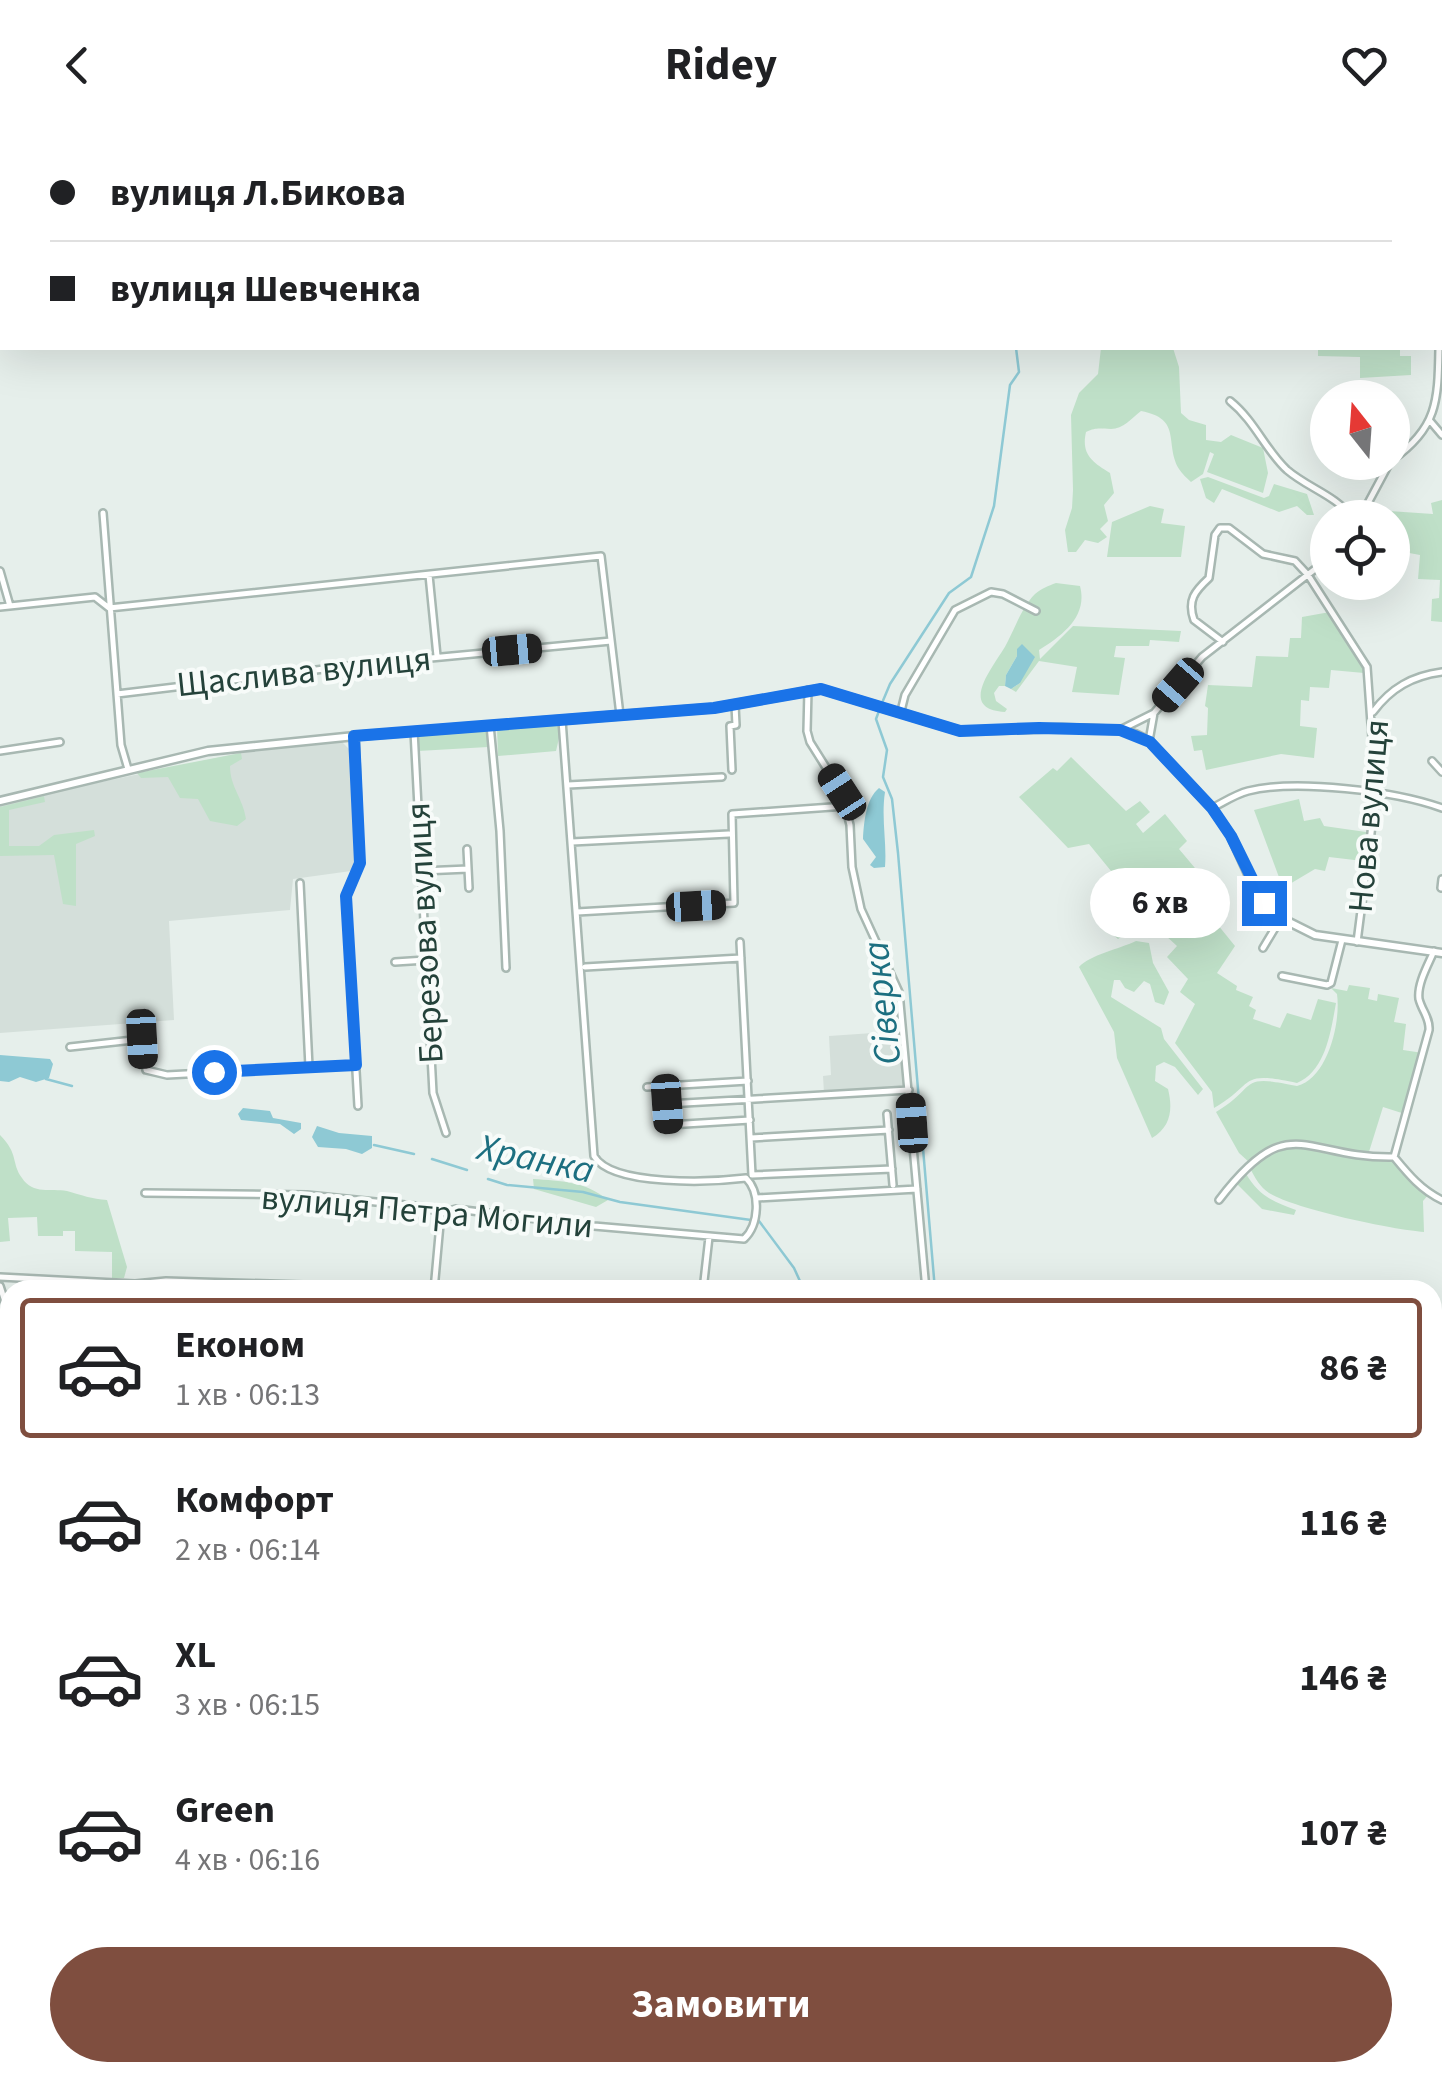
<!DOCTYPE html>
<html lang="uk">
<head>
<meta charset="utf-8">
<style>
  :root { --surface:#fff; --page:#f2f2f2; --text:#202124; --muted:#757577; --line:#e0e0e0; --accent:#7f4e3f }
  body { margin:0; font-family:"Source Sans 3",sans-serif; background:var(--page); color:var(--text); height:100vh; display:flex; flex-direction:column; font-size:38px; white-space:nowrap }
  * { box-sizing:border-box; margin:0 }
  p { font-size:32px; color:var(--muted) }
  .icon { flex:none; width:55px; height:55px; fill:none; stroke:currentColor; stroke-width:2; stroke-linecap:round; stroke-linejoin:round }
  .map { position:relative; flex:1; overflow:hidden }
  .details { position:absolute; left:0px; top:1150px; width:1442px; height:802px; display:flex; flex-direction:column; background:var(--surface); border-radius:30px 30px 0 0; box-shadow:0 10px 40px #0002 }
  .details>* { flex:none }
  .top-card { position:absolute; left:0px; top:0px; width:1442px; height:220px; box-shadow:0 10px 40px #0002; display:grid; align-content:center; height:220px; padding:0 50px; background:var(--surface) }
  .needle { width:65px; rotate:343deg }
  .controls { position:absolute; left:1310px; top:250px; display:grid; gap:20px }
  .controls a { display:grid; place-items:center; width:100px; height:100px; border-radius:50%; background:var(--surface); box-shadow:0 10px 40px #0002; font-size:50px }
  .end { position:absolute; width:45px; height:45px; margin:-22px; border:12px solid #1a73e8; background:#fff; box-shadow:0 0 0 5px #fff }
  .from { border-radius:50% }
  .bubble { position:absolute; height:70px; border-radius:35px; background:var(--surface); box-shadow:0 10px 40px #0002; font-size:32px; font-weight:700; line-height:70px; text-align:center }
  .car { position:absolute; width:30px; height:60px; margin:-30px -15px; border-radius:12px; box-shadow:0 0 8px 2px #0007; background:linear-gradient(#222 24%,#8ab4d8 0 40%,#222 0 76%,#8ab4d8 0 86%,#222 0) }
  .top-card b { display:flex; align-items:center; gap:35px; height:95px; font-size:38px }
  .top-card b+b { border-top:2px solid var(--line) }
  .top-card i { width:25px; height:25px; background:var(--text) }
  ul { padding:18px 0 0; list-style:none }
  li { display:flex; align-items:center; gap:30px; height:140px; margin:0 20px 15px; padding:0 30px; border:5px solid transparent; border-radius:10px }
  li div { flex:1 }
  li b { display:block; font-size:38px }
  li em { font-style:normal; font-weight:700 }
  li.active { border-color:var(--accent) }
  li>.icon { width:90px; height:90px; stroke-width:1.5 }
  .cta { display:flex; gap:20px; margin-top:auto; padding:20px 50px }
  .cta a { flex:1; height:115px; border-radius:60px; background:var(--accent); color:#fff; font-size:40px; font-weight:700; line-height:115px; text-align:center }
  header { display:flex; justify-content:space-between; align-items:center; height:130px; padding:0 50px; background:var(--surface); font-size:45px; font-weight:700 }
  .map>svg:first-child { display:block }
</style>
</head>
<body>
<header><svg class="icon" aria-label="back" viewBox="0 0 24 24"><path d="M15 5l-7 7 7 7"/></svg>Ridey<svg class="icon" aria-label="heart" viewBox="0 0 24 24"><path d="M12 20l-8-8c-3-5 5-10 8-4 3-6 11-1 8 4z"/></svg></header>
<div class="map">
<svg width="1442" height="1951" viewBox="0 0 1442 1951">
  <rect width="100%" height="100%" fill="#e6efeb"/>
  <path fill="#d4dfda" d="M342,612L350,620L356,727L351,741L293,749L290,780L169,791L174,890L0,903V673L260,619Z
    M902,901L907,958L824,963L823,946L831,945L829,906Z"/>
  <path fill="#bfe0c8" d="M1101,218H1173L1179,237L1181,283L1189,290L1206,295V310L1221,312L1231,305L1263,318L1268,343L1263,363L1207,342L1214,324L1210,322L1203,344L1191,352C1187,348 1182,344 1179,339C1164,313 1183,289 1141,281C1132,288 1123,299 1111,299C1100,299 1097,297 1086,302C1081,324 1092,332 1110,343L1114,363L1104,375L1108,391L1100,399L1107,407L1098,413L1085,410L1076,422H1068L1065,400L1072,378L1073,360L1071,285L1079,263L1098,244Z
    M1318,218H1400V226H1411V245L1360,248V227L1318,226Z
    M1208,347L1264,368L1269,366L1274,354L1307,364L1314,385H1307L1297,376L1279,382L1222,359L1214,373L1206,368L1200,349Z
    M1442,370V492L1431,491L1432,469L1439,468L1440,450L1418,449L1420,425L1393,420L1397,399L1393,397L1392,388L1387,387L1389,381L1433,384L1431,373Z
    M1150,376L1164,379L1161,393L1185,396L1181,427H1107L1112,392Z
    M1056,453L1080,456C1088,486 1063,505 1039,520L1040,529L1073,496L1181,501L1179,512L1150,510L1149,516H1116L1114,527L1125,528L1119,565L1072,562L1077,537L1039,531L1016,562L1011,559L1020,553L1017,526L1006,545L1005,556H999L994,563L996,571L1007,579L1005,582C953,579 999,531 1008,511C1016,495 1023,476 1035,464C1042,458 1048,456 1056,453Z
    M1330,482L1364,537V543L1331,540L1329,558L1310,557L1309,571L1301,570L1300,596L1317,598L1314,628L1281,624L1206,640L1202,620L1194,621L1191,606L1207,605L1208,578L1205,576L1208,555L1252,557L1256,526L1288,527L1290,508H1301L1302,487Z
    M562,595L556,621L498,626L497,598Z
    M487,601L488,617L418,621L419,606Z
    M241,623L242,629L230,636C230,657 243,668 246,689L237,696L210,691L198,669L180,668L168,647L141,648L137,643Z
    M1071,627L1126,681L1140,671L1150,682L1136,694L1143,703L1165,684L1187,711L1179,719L1205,750L1118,809L1104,797L1100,785L1120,752L1089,714L1068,718L1019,667L1053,638L1057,641Z
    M44,666L45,672L9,680V716H39L54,705L94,700L95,706L76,714V776L63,774L54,725L0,726V677Z
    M1299,669L1304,691L1320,688L1324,696L1366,702L1363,731L1329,727L1325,741L1315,739L1283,758L1254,680Z
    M1207,768L1215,779L1209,784L1235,816L1217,843L1237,856L1236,860L1253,867L1249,876L1256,880L1253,889L1280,898L1287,883L1311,890L1318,869L1336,873C1331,900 1326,941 1297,953C1237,940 1257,953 1214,978L1212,962L1175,913L1195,874L1180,862L1188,849L1167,827L1177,816L1165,805Z
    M1136,811L1149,813L1153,833L1169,862L1164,875L1155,872L1150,854L1144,851L1134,862L1125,858L1120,850H1114L1111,867L1161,898L1164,909L1203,959L1198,965L1175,937L1164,932L1156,936L1155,951L1168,959C1173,979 1171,997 1152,1008L1117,928L1114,902L1079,837C1090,825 1119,819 1136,811Z
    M1349,855L1370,858L1368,869L1377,871L1378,864L1399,868L1394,892L1406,894L1403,920L1423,923L1408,985L1383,977L1368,1025L1394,1027L1429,1064L1423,1071L1424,1102C1393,1100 1294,1079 1269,1063C1260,1057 1255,1048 1250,1038L1245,1042C1258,1065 1271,1071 1296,1080L1294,1085L1262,1079L1237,1054L1242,1047L1240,1043L1249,1032L1239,1023L1216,982C1259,957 1236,943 1297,956C1328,948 1341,892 1337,864L1331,858L1347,861Z
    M0,1005C19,1024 11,1033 22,1048C33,1065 51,1058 67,1061C81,1065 92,1069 107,1070L127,1137L124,1148H112V1122L75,1121V1101H63V1106H38L37,1087L8,1088L10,1111L0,1112Z
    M533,1049C561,1051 585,1051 608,1070L596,1077L534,1059Z
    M1432,1315H1442V1925L1438,1920L1436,1877L1432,1876Z
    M0,1725L10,1727V1942L18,1943L0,1946Z
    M51,1943V1942L146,1943L145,1951H26Z
    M376,1943H541L536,1951H377Z"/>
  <path fill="#8ec9d4" d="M1022,514L1035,527L1020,553L1011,559L1005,556L1006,545L1017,526V519Z
    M879,658L885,662C881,688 887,713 885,737L874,738L870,735L876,727L863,709C864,691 866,669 879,658Z
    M0,925L50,929L53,934L49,948L36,952L20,947L9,952L0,951Z
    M243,978L270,981L273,988L301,993V999L294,1004L280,994L241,990L238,984Z
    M317,996L339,1003L372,1006V1018L362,1024L346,1019L318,1017L312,1007Z"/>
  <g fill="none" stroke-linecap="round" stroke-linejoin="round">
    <path stroke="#8ec9d4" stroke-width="2.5" d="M882,573L890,554L949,463L971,447L994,376L1010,255L1019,242L1016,218
      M879,581L876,589L887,620L883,647L892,669L898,723L935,1160
      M46,949L72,956
      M374,1015L414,1024
      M432,1029L467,1040
      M488,1049L507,1055L583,1062L620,1072L751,1090
      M759,1091L794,1138L804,1160
      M1432,1449L1442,1453"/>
    <path stroke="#8ec9d4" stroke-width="9" d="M847,1942L856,1951"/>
    <defs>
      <path id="minor" d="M1440,40L1442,38
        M1440,118L1442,124
        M1440,201L1442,179
        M1230,271C1255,291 1266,321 1287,340C1308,358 1335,365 1353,388
        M1431,292L1442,305
        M1392,330C1438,298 1438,270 1439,218
        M103,383L121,615L128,639
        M1360,388L1390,332
        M0,441L10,476
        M429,445L437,526
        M0,477L95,467L109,478L601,426L620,585
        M1223,512L1194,490C1187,470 1195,461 1209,448L1215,405L1220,398H1229L1263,424L1295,431L1308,445L1367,537L1376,664L1357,812
        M808,560L807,601L810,612L842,663L850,695L852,737L861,779L899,862L926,1160
        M117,564L357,535L611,511
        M901,581L905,565L955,480L991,462L1003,464L1036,481
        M1373,582C1391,558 1412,546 1442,542
        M490,595L500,701L506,838
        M1120,600L1154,583L1202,527L1328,429
        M414,601L433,963L446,1003
        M355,606L360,733L346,765L358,976
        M1149,611L1154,583
        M0,621L60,612
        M1432,631L1442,642
        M732,640L730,596L736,595L735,575
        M568,655L722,647
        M1212,678C1224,672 1236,664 1248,661C1296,649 1395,661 1442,678
        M572,712L729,704
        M467,719L469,758
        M422,741L468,739
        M300,753L309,937
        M1441,758L1442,749
        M577,782L734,773L732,684L846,676
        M740,812L752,1045L892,1039
        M1263,818L1281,788
        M395,832L426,830
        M585,837L741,828
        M1282,846L1327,855L1331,853L1342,810
        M70,917L142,909L146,940L167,945L356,935
        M666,956L669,995L750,990
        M647,957L748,951
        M667,974L909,960
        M887,984L893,1055
        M751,1008L889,1000
        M1394,1027L1429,900C1430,888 1422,881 1419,869C1417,854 1428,835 1434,821
        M145,1063L307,1065L425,1077L441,1083L456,1079L594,1096L744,1109C759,1095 761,1063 746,1048C713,1052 612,1057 594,1026L562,590
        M757,1068L917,1059
        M1219,1070C1290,977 1303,1029 1394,1027C1408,1044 1421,1060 1442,1070
        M0,1147L135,1154L166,1151L303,1155L359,1160
        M0,1156L10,1187
        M434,1160L441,1083
        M703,1160L709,1107
        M0,1222L10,1220
        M0,1294H10
        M0,1463L10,1462
        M0,1549L10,1548
        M0,1604L10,1602
        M0,1701L10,1697
        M1432,1877L1437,1882L1432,1936
        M1435,1919L1442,1930
        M371,1942L372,1951
        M542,1942L540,1948L544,1951
        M619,1942L632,1951
        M1091,1942L1093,1951
        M1259,1942L1260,1951
        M0,1949L38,1942
        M706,1951L712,1942"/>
      <path id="tertiary" d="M0,671L208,621L355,606L714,578L821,559L960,601L1062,598L1120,600L1135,604L1149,611L1212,678L1231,706L1256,762L1281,788L1315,805L1442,823"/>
    </defs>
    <use href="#minor" stroke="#a8b8b2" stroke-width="10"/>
    <use href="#tertiary" stroke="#a8b8b2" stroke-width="11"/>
    <use href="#minor" stroke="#fff" stroke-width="5"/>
    <use href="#tertiary" stroke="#fff" stroke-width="6"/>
  </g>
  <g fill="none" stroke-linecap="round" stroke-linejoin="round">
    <path stroke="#1a73e8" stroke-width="12" d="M214,942L356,935L346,766L360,733L354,606L714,578L821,559L960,601L1039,598L1120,600L1150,612L1212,678L1231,706L1264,773"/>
  </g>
  <g text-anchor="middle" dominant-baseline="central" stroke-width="8" stroke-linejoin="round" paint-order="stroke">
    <g font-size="35" fill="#24423a" stroke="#f7fbf9">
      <text transform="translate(304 542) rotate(-6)">Щаслива вулиця</text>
      <text transform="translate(1369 686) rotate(-85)">Нова вулиця</text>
      <text transform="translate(425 803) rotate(-93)">Березова вулиця</text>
      <text transform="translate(427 1082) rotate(5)">вулиця Петра Могили</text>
    </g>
    <g font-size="38" font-style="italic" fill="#1c6f80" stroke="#f7fbf9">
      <text transform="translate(882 873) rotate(-96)">Сіверка</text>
      <text transform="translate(536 1029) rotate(12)">Хранка</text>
    </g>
  </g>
</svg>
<div class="controls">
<a><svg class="needle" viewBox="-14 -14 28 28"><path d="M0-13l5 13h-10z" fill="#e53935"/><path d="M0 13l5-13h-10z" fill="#757577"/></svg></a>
<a><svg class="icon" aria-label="locate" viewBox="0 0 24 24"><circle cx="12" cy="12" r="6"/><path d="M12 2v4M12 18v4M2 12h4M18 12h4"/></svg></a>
</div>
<i class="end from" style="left:214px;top:942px"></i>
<i class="end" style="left:1264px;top:773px"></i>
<div class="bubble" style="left:1090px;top:738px;width:140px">6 хв</div>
<i class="car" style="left:512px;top:520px;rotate:85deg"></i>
<i class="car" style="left:1178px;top:555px;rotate:221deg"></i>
<i class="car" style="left:842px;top:662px;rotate:327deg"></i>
<i class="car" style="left:696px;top:776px;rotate:87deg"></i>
<i class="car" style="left:142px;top:909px;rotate:177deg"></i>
<i class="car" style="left:667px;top:974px;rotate:176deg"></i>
<i class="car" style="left:912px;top:993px;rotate:356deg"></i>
<div class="top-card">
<b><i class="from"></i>вулиця Л.Бикова</b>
<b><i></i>вулиця Шевченка</b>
</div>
<section class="details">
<ul>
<li class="active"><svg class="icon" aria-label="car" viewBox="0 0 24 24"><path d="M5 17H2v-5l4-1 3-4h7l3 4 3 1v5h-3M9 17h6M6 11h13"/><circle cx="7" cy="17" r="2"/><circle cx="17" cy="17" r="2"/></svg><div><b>Економ</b><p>1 хв · 06:13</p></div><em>86 ₴</em></li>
<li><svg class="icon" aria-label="car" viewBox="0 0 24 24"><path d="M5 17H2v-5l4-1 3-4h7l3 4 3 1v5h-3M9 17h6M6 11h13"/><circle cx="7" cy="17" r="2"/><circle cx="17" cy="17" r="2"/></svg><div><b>Комфорт</b><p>2 хв · 06:14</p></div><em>116 ₴</em></li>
<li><svg class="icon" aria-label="car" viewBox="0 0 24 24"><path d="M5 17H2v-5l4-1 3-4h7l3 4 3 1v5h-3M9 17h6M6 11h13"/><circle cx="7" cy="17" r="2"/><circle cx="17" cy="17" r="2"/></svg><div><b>XL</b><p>3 хв · 06:15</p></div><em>146 ₴</em></li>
<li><svg class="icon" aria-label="car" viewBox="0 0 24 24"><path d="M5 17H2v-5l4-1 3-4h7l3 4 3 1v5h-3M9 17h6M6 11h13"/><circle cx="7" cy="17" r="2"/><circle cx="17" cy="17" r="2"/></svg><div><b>Green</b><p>4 хв · 06:16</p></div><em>107 ₴</em></li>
</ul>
<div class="cta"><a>Замовити</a></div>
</section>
</div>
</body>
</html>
